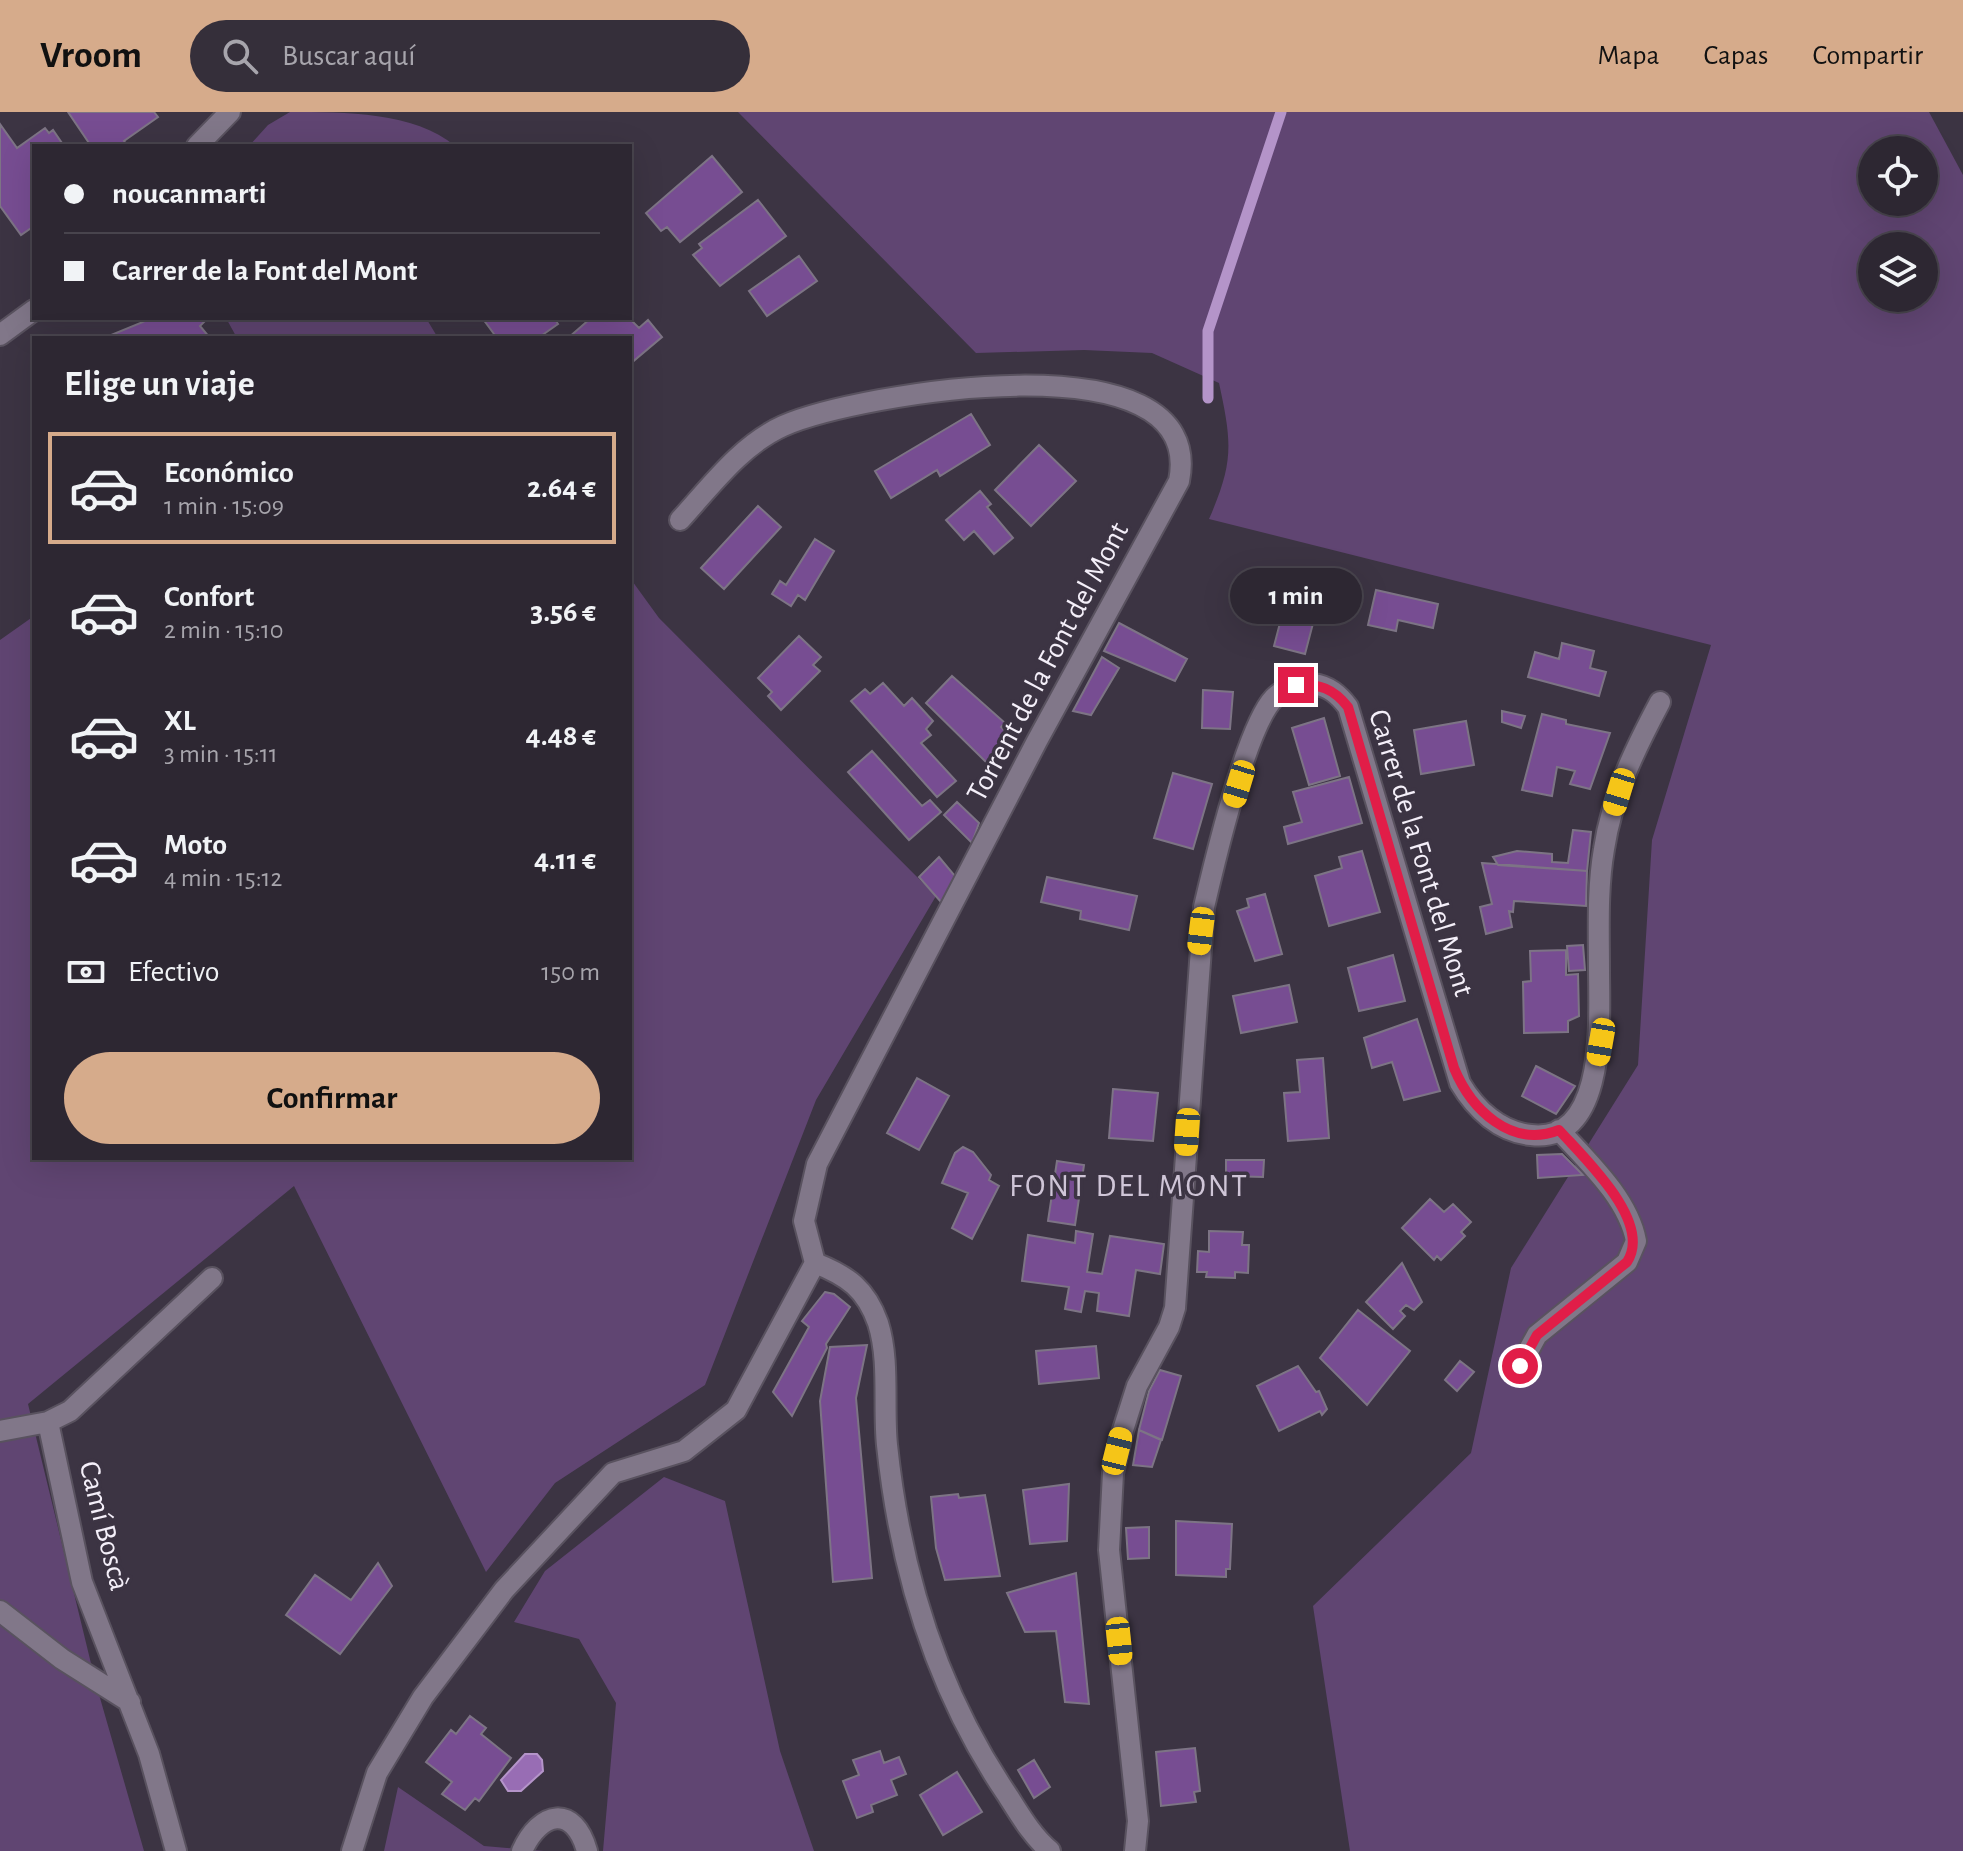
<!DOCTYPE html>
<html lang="es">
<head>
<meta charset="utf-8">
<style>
  :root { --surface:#2d2732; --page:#352f3a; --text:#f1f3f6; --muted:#a7a5ac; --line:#48444d; --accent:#d6ab8b }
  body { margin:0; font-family:"Alegreya Sans",sans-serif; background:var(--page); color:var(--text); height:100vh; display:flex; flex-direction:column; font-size:30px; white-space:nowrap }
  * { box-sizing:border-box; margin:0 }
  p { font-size:26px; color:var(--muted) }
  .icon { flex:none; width:44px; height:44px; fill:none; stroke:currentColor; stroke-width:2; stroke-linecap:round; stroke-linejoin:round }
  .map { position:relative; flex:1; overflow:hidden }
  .sheet { position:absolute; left:32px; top:224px; width:600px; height:824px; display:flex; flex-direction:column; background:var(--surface); border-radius:0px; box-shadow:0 8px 32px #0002,0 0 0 2px var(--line) }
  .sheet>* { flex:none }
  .guide { position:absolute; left:32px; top:32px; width:600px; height:176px; border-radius:0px; box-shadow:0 8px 32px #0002,0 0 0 2px var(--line); display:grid; align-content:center; height:176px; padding:0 32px; background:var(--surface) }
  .controls { position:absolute; left:1858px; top:24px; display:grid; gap:16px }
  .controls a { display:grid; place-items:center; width:80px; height:80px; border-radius:50%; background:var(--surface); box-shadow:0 8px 32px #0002,0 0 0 2px var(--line); font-size:40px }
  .end { position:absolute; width:36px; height:36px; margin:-18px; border:10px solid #e11d48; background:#fff; box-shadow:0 0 0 4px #fff }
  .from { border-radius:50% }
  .bubble { position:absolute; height:56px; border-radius:28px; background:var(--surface); box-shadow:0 8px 32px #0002,0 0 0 2px var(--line); font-size:26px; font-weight:600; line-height:56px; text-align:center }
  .car { position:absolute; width:24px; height:48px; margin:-24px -12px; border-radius:10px; box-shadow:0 0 6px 2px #0007; background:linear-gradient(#f5c518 24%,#345 0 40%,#f5c518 0 76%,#345 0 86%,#f5c518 0) }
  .guide b { display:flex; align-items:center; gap:28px; height:76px; font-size:30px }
  .guide b+b { border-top:2px solid var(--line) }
  .guide i { width:20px; height:20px; background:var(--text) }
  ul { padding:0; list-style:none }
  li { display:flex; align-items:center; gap:24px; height:112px; margin:0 16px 12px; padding:0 16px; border:4px solid transparent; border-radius:0px }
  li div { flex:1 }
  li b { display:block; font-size:30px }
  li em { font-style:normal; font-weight:600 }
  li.current { border-color:var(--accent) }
  li>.icon { width:72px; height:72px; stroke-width:1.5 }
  h2 { padding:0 32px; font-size:36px; line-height:96px }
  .pay { display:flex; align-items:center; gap:20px; height:88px; padding:0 32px; font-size:30px }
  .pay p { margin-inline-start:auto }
  .cta { display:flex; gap:16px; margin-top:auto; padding:16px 32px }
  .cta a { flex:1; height:92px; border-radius:48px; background:var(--accent); color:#111; font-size:32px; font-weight:600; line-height:92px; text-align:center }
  header { display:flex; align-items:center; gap:48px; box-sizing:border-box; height:112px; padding:0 40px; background:var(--accent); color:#111 }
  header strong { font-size:38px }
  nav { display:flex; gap:44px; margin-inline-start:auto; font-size:28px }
  .search { width:560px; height:72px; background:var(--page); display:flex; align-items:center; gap:20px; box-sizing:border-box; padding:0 28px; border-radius:44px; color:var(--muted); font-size:30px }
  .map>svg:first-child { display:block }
</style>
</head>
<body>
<header>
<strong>Vroom</strong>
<div class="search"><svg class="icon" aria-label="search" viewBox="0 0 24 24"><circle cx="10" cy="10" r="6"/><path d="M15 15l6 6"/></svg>Buscar aquí</div>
<nav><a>Mapa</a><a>Capas</a><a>Compartir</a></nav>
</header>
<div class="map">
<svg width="1963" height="1739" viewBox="0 0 1963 1739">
  <rect width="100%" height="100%" fill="#3c3443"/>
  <path fill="#604572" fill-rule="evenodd" d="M290,0C344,0 415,0 455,34H249L268,13Z
    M738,0H1929L1963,63V1739H1350L1313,1494L1471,1341L1511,1156L1638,953L1652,728L1711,533L1209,407C1234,350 1232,331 1219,271L1152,241L1084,238L976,241ZM1872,38H1924V90H1872ZM1872,134H1924V186H1872Z
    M226,206H426L438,226H237Z
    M630,466L659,506L936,784L816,988L705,1273L555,1371L486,1460L294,1074L28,1292L96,1572L144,1739H0V528L34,504V1046H630Z
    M664,1365L725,1389L780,1639L814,1739H603L616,1591L579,1527L514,1510L545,1459Z
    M398,1675L484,1734L544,1739H384Z"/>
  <path fill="#986db4" stroke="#b494c9" stroke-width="2" d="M525,1642H537L542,1648L543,1659L521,1679H508L501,1668Z"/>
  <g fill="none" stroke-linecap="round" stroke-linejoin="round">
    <path stroke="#b494c9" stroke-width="11" d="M1208,286V219L1281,0"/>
  </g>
  <path fill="#774d92" stroke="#7d7485" stroke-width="2" d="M68,0H154L158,5L124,29L128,34H91Z
    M0,12L17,36L45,16L49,21L53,18L64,34H34V114L21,123L0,94Z
    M712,44L742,80L680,130L667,115L661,119L646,101Z
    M758,88L786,124L720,174L693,143L702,136L699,132Z
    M799,144L817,169L767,204L749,179Z
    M139,206H202L205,209L200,214L210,226H104L143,210Z
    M554,206L558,212L538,226H497L483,207Z
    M591,206H629L639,216L648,208L662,225L630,252V226H568Z
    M971,302L990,333L940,364L937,358L891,386L875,359Z
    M1039,333L1076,369L1031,414L995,378Z
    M980,379L991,392L987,395L1013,426L994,442L974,419L964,428L946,408Z
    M758,394L781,415L724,477L701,456Z
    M815,427L834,439L805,488L798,483L791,494L772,482L780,469L786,473Z
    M1292,465L1323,473L1305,542L1274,534Z
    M1376,478L1438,492L1433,516L1398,508L1396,519L1368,513Z
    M1119,511L1187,547L1175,569L1104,539Z
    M799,524L821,545L813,553L820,559L781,598L768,584L772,580L758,566Z
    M1562,531L1594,539L1590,556L1606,560L1599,584L1528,565L1535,540L1559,547Z
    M1102,545L1119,556L1091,603L1073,599Z
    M952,564L1005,611L1001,615L1014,628L989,653L926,591Z
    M883,571L904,594L912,586L933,609L926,617L931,623L921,631L956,669L937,685L851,589L865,577L870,582Z
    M1203,578L1233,580L1230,617L1202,616Z
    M1502,599L1525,604L1521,616L1502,610Z
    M1542,602L1566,608V612L1610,621L1590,677L1570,672L1575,659L1557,655L1552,684L1522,678Z
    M1324,606L1340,664L1309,673L1292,616Z
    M1466,609L1474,653L1421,662L1414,618Z
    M872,639L922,694L930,688L941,700L909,728L848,660Z
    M1173,661L1212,672L1193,737L1154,726Z
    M1349,665L1362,711L1288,732L1284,715L1302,710L1293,680Z
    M957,690L979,711L972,731L944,703Z
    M1573,718L1591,720L1587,759L1498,753L1493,745L1517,739L1552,742V750L1568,751Z
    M1362,739L1380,800L1329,814L1315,764L1342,756L1339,745Z
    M939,745L955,764L941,790L919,765Z
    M1482,751L1587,759L1586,794L1514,789L1513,800L1509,799L1512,815L1486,822L1480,795L1492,792Z
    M1047,765L1137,784L1129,818L1080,807L1081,799L1041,790Z
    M1265,782L1282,842L1255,849L1237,799L1249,795L1247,787Z
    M1583,833L1585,858L1569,859L1567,834Z
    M1566,838V863L1578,862L1579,904L1568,909V920L1524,921L1523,870L1531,869L1530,839Z
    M1393,843L1405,889L1359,899L1348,856Z
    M1289,873L1297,910L1241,921L1233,884Z
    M1417,907L1440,979L1404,988L1392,950L1372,956L1364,926Z
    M1323,946L1329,1026L1288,1029L1284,981L1300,980L1297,948Z
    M1536,954L1575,974L1556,1002L1522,984Z
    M917,966L949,984L919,1038L887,1021Z
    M1113,977L1158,981L1153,1029L1109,1026Z
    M963,1035L973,1040L991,1063L989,1068L999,1074L972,1127L952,1116L968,1081L942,1071L955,1041Z
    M1562,1042L1583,1063L1538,1066L1537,1043Z
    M1226,1048H1264L1263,1065L1226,1064Z
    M1057,1049L1084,1053L1075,1113L1048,1109Z
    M1430,1087L1444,1100L1453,1092L1471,1110L1461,1120L1465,1124L1441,1148L1437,1144L1434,1148L1402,1116Z
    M1076,1119L1093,1122L1087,1160L1102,1162L1110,1124L1164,1132L1160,1162L1136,1158L1129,1204L1097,1199L1099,1181L1085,1179L1081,1200L1065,1197L1069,1175L1022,1169L1028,1123L1075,1131Z
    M1209,1119L1243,1120L1242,1133H1249L1248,1161L1235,1160V1166L1206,1165L1207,1160H1197L1198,1139L1209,1140Z
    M1402,1151L1422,1190L1414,1198L1406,1193L1400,1199L1405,1204L1393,1217L1366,1190Z
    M825,1180L834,1182L850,1195L826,1232L827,1236L792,1304L773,1280L809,1215L802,1209Z
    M1358,1198L1410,1239L1367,1293L1320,1246Z
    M867,1233L856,1286L872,1466L833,1470L820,1289L830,1235Z
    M1096,1234L1099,1266L1039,1272L1036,1239Z
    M1460,1249L1474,1260L1457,1279L1445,1268Z
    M1298,1254L1316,1280L1319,1279L1327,1297L1322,1303L1320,1299L1279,1319L1257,1274Z
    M1160,1258L1181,1264L1162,1328L1139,1318L1149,1279Z
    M1139,1318L1161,1328L1152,1355L1133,1353Z
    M1069,1372L1067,1429L1030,1432L1023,1378Z
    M958,1382L959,1386L985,1383L1000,1464L945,1468L936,1436L931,1385Z
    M1176,1409L1232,1412L1230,1457H1226V1465L1176,1463Z
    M1149,1415V1446L1128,1447L1126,1416Z
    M378,1451L392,1474L340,1542L286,1503L315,1463L351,1488Z
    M1076,1461L1089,1592L1065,1590L1056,1519L1025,1520L1007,1481Z
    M470,1604L486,1616L481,1622L511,1646L479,1689L475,1686L465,1698L442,1682L452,1670L426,1650L451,1618L456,1622Z
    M1195,1636L1200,1679L1194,1680L1196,1690L1161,1694L1156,1640Z
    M880,1639L884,1651L899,1645L906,1662L891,1668L897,1683L871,1693L873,1700L857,1706L843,1669L859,1663L853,1648Z
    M1034,1648L1050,1675L1034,1686L1018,1658Z
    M957,1660L982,1700L943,1723L920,1683Z"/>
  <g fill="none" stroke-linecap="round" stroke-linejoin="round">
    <defs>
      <path id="minor" d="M197,34L230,0
        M0,223L34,198
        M815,1151C848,1164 866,1177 878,1211C890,1249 883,1294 887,1333C900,1457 936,1577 1006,1681C1019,1701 1031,1723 1050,1739
        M1520,1254L1537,1223L1627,1150L1636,1129C1628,1086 1587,1049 1559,1018
        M48,1310L82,1470L149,1642L176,1739
        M0,1319L48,1310L70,1299L212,1166
        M0,1499L62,1547L130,1590
        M352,1739L377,1661L423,1585L504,1478L613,1361L684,1339L736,1298L815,1151L804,1109L817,1052L1037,629L1179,369C1209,220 855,282 783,314C741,333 711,374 680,408
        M522,1739C540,1699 574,1692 587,1739
        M1135,1739L1138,1709L1109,1438L1113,1361L1123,1318L1137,1274L1169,1215L1175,1196L1204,795C1214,752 1246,615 1274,586C1284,576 1299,571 1313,572C1329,574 1339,583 1348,595L1460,971C1476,998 1500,1020 1531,1023C1608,1032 1599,904 1599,858C1599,818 1597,777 1604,737C1612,684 1635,637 1660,590"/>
    </defs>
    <use href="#minor" stroke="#59525f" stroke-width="24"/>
    <use href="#minor" stroke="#817789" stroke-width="20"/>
  </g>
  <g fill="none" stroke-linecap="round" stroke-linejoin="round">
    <path stroke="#e11d48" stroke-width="10" d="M1296,573C1319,571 1334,577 1348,595L1454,956C1471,997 1511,1037 1559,1018C1585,1047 1653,1110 1627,1150L1537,1223L1520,1254"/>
  </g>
  <g text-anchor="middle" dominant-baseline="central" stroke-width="7" stroke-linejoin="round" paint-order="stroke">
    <g font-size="30" fill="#f4eff9" stroke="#3c3443">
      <text transform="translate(1048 550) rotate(-62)">Torrent de la Font del Mont</text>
      <text transform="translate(1421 741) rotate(73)">Carrer de la Font del Mont</text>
      <text transform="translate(104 1414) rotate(76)">Camí Boscà</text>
    </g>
    <g font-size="32" letter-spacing="2" fill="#cfc5d7" stroke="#3c3443">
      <text x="1129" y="1074">FONT DEL MONT</text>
    </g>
  </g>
</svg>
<div class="controls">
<a><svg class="icon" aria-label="locate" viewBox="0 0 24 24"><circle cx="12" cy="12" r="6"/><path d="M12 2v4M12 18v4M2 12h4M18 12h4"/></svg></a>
<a><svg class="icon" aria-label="layers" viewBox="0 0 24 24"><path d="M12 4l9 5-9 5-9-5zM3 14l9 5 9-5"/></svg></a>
</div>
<i class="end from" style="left:1520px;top:1254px"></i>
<i class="end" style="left:1296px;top:573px"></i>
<div class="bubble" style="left:1230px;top:456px;width:132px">1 min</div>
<i class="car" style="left:1239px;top:672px;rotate:197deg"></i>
<i class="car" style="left:1619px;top:680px;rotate:197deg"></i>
<i class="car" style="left:1201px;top:819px;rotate:187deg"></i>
<i class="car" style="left:1601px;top:930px;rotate:190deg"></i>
<i class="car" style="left:1187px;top:1020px;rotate:184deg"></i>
<i class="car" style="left:1117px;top:1339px;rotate:14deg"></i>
<i class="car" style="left:1119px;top:1529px;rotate:174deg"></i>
<div class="guide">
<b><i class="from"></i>noucanmarti</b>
<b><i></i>Carrer de la Font del Mont</b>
</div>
<section class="sheet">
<h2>Elige un viaje</h2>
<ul>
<li class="current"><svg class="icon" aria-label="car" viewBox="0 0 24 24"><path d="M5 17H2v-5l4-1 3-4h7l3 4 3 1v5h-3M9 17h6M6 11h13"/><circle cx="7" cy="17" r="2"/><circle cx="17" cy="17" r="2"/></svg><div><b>Económico</b><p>1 min · 15:09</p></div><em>2.64 €</em></li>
<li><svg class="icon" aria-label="car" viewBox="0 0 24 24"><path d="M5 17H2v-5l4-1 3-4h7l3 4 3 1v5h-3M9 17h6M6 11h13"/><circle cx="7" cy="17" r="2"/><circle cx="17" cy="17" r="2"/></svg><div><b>Confort</b><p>2 min · 15:10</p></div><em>3.56 €</em></li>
<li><svg class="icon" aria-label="car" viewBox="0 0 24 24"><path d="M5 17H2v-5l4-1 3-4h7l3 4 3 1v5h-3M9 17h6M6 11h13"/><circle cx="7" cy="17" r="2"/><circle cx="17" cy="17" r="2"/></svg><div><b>XL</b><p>3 min · 15:11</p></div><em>4.48 €</em></li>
<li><svg class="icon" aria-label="car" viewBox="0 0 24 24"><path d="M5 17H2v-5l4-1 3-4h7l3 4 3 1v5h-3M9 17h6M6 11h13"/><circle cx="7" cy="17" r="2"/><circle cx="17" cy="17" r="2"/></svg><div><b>Moto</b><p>4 min · 15:12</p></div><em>4.11 €</em></li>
</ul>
<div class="pay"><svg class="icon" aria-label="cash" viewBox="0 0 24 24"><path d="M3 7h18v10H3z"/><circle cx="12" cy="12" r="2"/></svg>Efectivo<p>150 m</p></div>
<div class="cta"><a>Confirmar</a></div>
</section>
</div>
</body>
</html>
